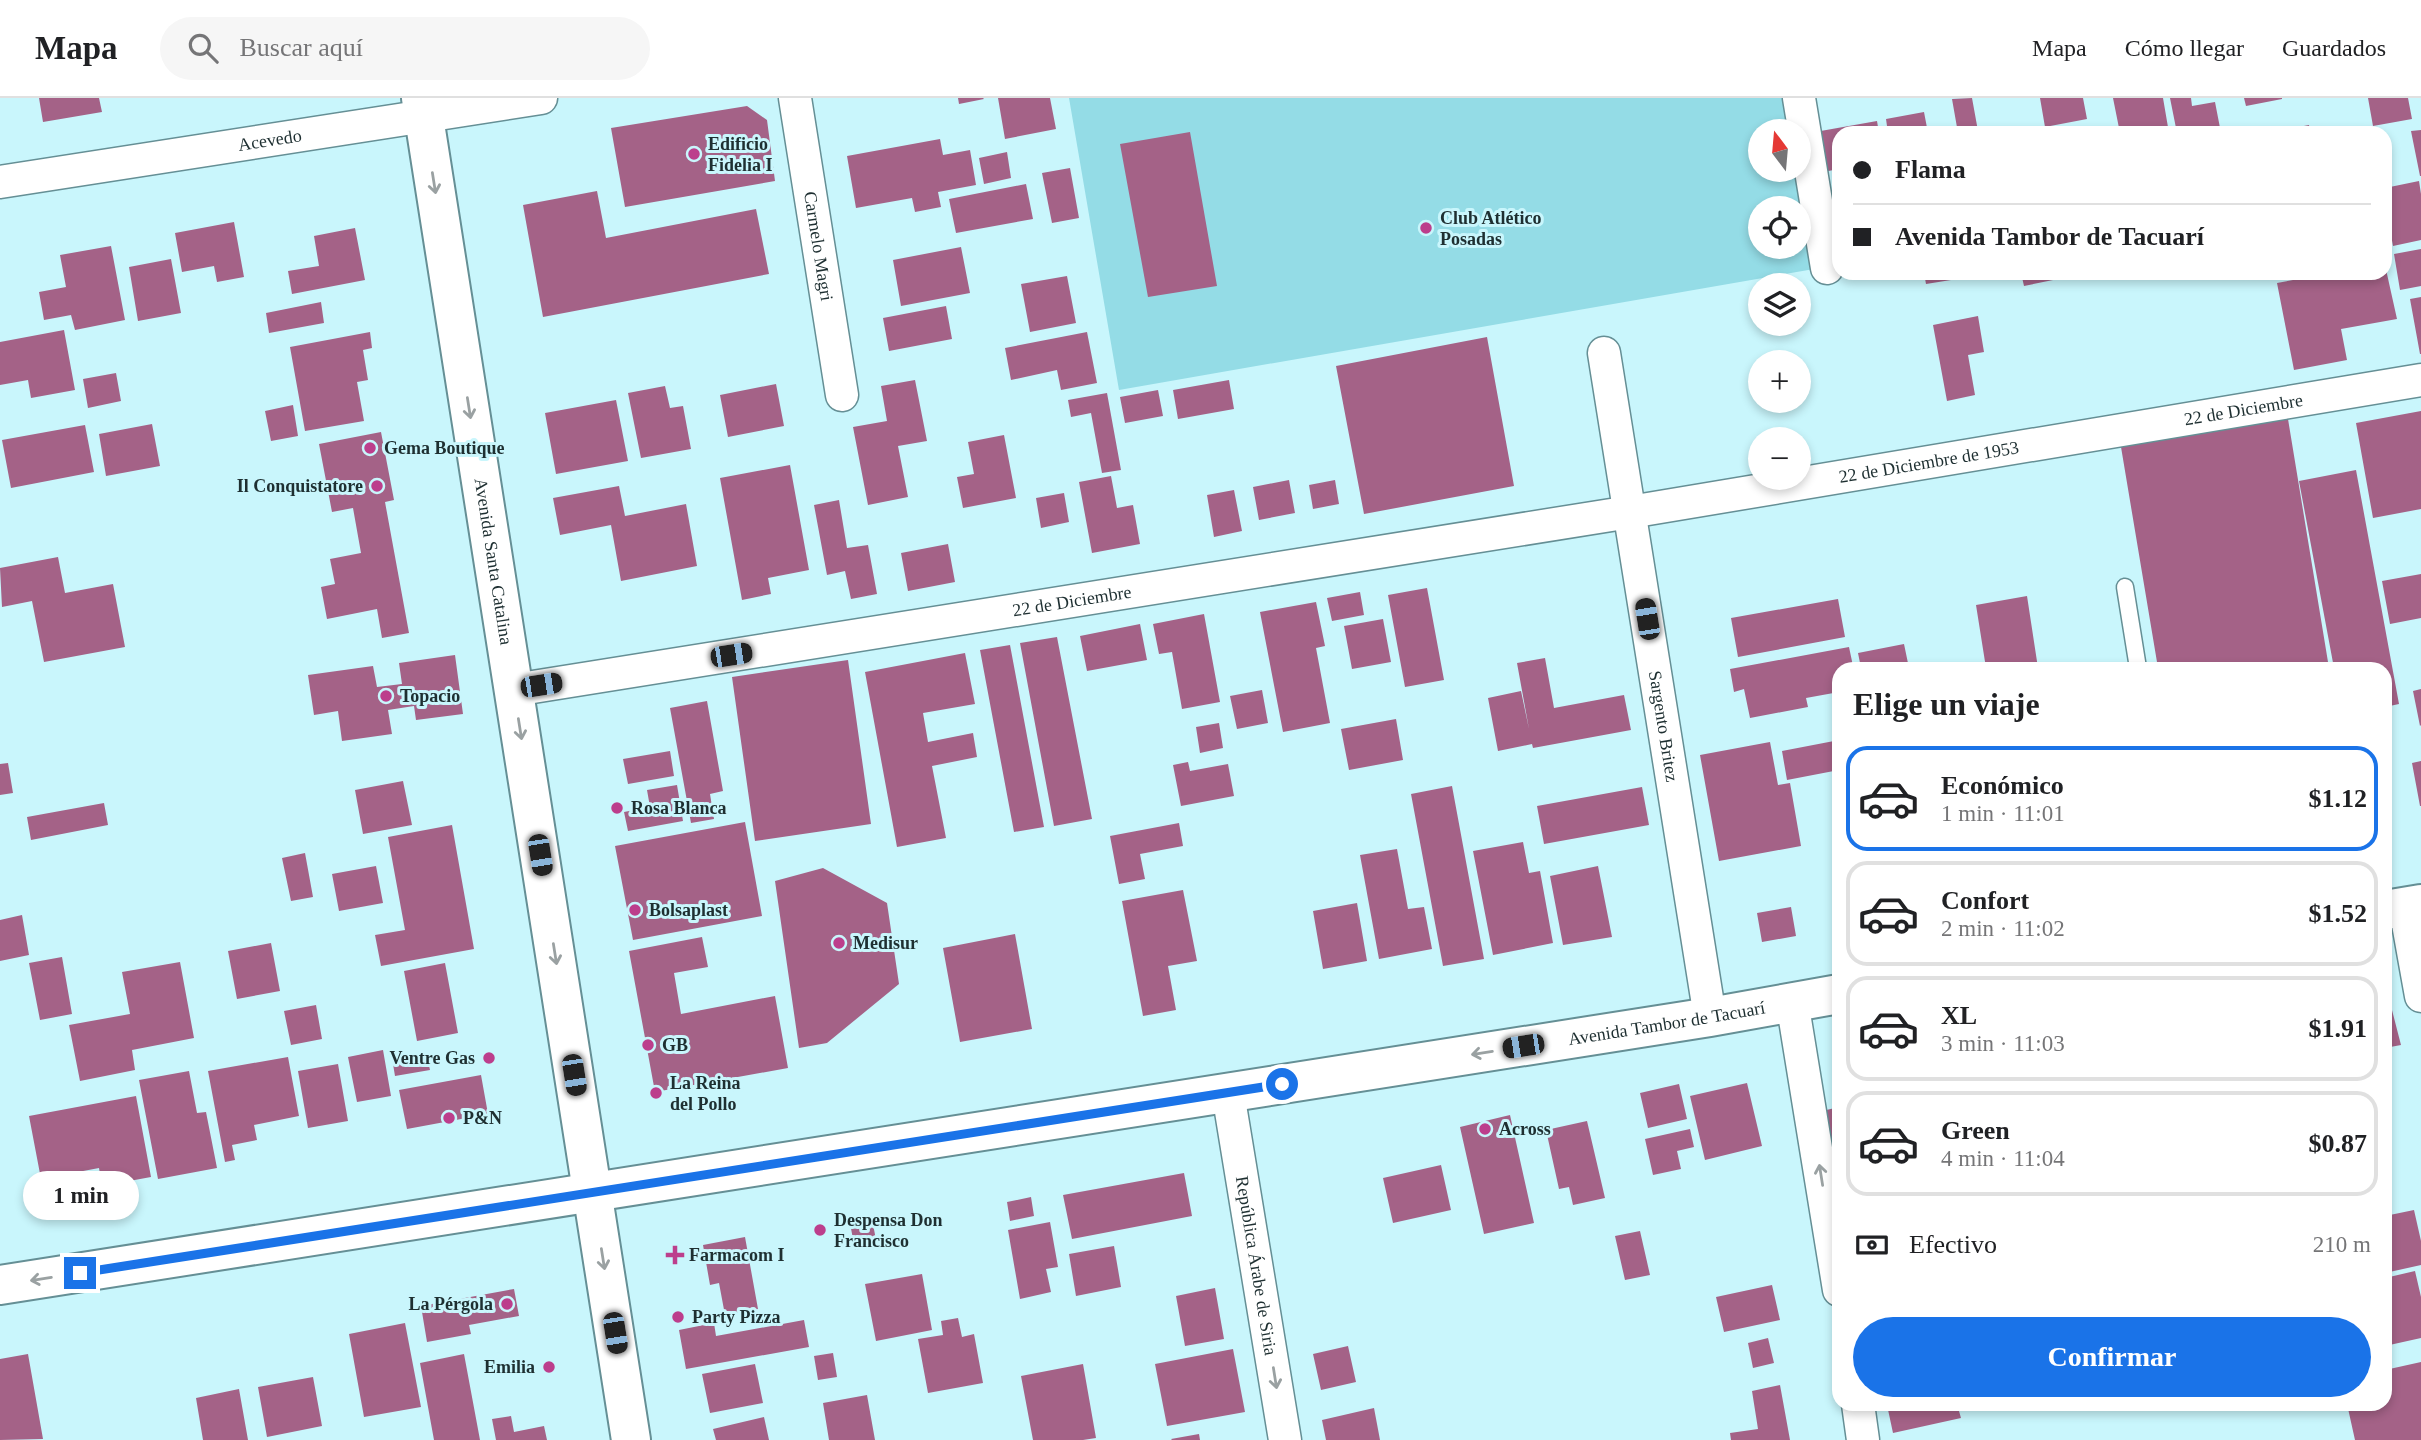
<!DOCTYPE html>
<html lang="es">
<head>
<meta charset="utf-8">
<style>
  :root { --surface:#fff; --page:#f6f6f6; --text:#202124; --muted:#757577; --line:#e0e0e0; --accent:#1a73e8 }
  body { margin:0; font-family:"Times New Roman",serif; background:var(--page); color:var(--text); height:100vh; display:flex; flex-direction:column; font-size:26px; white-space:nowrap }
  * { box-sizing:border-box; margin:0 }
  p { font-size:23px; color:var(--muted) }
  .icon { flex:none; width:38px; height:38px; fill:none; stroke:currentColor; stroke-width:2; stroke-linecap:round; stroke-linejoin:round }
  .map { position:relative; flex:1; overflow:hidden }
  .side { position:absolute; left:1832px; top:564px; width:560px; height:749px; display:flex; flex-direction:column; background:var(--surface); border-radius:21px; box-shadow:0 4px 10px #0003 }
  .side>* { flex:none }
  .hud { position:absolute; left:1832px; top:28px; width:560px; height:154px; border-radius:21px; box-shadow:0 4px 10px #0003; display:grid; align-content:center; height:154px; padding:0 21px; background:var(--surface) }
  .needle { width:46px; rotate:344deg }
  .tools { position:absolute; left:1748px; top:21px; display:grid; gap:14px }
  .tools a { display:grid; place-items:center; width:63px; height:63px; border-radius:50%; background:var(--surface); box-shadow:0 4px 10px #0003; font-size:35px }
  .end { position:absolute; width:32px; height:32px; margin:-16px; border:9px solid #1a73e8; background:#fff; box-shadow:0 0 0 4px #fff }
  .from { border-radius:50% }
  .bubble { position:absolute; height:49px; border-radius:24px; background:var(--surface); box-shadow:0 4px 10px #0003; font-size:23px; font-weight:700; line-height:49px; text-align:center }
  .car { position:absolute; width:21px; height:42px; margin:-21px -10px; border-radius:9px; box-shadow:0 0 5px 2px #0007; background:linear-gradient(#222 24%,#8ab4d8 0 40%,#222 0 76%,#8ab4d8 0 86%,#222 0) }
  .hud b { display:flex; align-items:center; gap:24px; height:66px; font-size:26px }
  .hud b+b { border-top:2px solid var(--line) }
  .hud i { width:18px; height:18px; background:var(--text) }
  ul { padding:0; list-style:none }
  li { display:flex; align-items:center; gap:21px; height:105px; margin:0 14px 10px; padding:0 7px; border:4px solid var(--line); border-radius:21px }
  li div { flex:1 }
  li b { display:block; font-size:26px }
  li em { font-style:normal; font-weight:700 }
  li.active { border-color:var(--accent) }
  li>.icon { width:63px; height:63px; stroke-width:1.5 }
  h2 { padding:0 21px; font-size:32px; line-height:84px }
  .pay { display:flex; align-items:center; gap:18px; height:77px; padding:0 21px; font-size:26px }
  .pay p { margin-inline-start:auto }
  .cta { display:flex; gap:14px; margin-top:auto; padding:14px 21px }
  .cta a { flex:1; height:80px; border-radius:42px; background:var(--accent); color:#fff; font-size:28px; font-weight:700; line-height:80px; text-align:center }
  header { display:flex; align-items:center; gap:42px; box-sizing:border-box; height:98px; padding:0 35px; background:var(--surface); border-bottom:2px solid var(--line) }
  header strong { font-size:33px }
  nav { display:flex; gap:38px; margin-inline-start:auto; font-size:24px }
  .search { width:490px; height:63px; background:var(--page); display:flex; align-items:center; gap:18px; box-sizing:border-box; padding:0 24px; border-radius:38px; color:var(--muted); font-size:26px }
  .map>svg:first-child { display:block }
</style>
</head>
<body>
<header>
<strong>Mapa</strong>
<div class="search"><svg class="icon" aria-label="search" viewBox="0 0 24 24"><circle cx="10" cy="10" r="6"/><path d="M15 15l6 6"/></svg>Buscar aquí</div>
<nav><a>Mapa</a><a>Cómo llegar</a><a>Guardados</a></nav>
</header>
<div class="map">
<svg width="2421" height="1342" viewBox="0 0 2421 1342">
  <rect width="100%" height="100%" fill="#c9f6fc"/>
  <path fill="#94dce6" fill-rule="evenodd" d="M1069,0H1784L1790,33H1760V72H1797L1814,171L1119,292ZM1760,110H1799V149H1760Z"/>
  <path fill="#a46287" d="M39,0H99L102,14L43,24Z
    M958,0H983L984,1L959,6Z
    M998,0H1050L1056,31L1005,41Z
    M1972,0L1978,33L1958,35L1952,1Z
    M2040,0H2083L2087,21L2045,29Z
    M2113,0H2163L2169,35H2120Z
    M2170,0H2191L2192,8L2215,4L2221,35H2177Z
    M2244,0H2282V1L2246,8Z
    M2368,0H2408L2412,21L2373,28Z
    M747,8L767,22L775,83L625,109L611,30Z
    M1924,14L1928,35H1888L1886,21Z
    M1877,23L1879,35H1839V71L1823,74L1815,34Z
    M2309,27L2310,35H2274V34Z
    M2421,32V78H2420L2411,33Z
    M1190,34L1217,188L1148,199L1120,46Z
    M940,41L943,57L970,52L976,87L938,94L941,109L915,114L912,100L856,110L847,58Z
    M1007,54L1011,80L984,86L979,60Z
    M1070,70L1079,120L1052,125L1042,75Z
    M2419,83L2421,96V142L2393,148L2385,104V90Z
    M1026,86L1033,121L956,135L949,101Z
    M597,93L606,140L756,111L769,176L543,219L523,107Z
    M234,124L244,179L217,184L214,168L182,174L175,135Z
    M355,130L365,182L292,196L288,173L319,168L314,138Z
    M111,148L125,222L75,232L71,217L44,222L39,194L66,189L60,157Z
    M961,149L970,195L901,208L893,162Z
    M2421,151V188L2400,192L2394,156Z
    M171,161L181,215L138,223L129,169Z
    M2385,167L2397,221L2341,231L2347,262L2294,272L2277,185L2332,175H2385Z
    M1924,175H1950L1951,182L1926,186Z
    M2021,175H2056L2058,181L2024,188Z
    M1067,178L1076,225L1030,234L1021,186Z
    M2421,199V256H2420L2410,201Z
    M321,204L324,225L269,235L266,215Z
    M946,208L952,241L889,253L883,220Z
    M1978,218L1984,254L1968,257L1975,297L1947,303L1933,227Z
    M64,232L75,292L31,300L28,282L0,287V244Z
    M370,234L372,250L363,252L368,282L357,284L364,323L305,333L290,249Z
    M1087,234L1097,285L1061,292L1057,272L1011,282L1005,250Z
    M1487,239L1514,388L1364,416L1336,268Z
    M116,275L121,303L88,310L83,281Z
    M915,282L927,343L898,348L908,399L868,407L853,329L887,323L881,288Z
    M1229,282L1234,311L1178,321L1173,292Z
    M776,286L784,328L728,339L720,297Z
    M665,288L670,310L683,308L691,351L641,360L628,295Z
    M1158,292L1163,318L1125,325L1120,299Z
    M1107,295L1121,372L1102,375L1091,315L1071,319L1068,302Z
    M616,302L628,363L556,376L545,315Z
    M293,307L298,338L271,343L265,313Z
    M2421,313V411L2373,420L2356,325Z
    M2287,315L2329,570H2158L2120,343Z
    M152,326L160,368L106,378L99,336Z
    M85,327L94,374L11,390L2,342Z
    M381,334L394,402L385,404L409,535L382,540L377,511L327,521L321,489L335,486L330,461L361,455L353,410L332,414L319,346Z
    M1004,337L1016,400L963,410L957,379L974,376L968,344Z
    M790,367L809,472L768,480L771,496L742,502L720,380Z
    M2356,372L2399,606L2385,609V570H2334L2299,383Z
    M1111,378L1117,410L1133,407L1140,446L1092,455L1079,384Z
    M1289,382L1295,415L1259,422L1253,389Z
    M1335,382L1339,406L1313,411L1309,387Z
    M619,388L625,418L686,406L697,468L621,483L611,427L560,437L553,400Z
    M1234,392L1242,433L1214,439L1207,397Z
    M1064,395L1069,424L1041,430L1036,400Z
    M839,402L847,450L868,447L877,496L851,501L845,473L827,477L814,407Z
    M948,446L955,484L908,493L901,455Z
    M58,459L65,495L113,486L125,549L44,564L32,503L2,509L0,470Z
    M2421,476V520L2390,526L2382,483Z
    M1427,490L1444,582L1405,589L1388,497Z
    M1360,494L1364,517L1332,523L1327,500Z
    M2027,498L2038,570H1986L1976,507Z
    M1838,501L1845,539L1738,559L1731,520Z
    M1316,504L1325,548L1316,550L1330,625L1283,634L1260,514Z
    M1204,516L1220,604L1182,611L1172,554L1159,556L1153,526Z
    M1383,521L1391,564L1352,571L1344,528Z
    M1140,526L1147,562L1087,573L1080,538Z
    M1057,539L1092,721L1054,728L1020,545Z
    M1904,546L1909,570H1861L1858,555Z
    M1010,547L1044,729L1014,734L980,552Z
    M1849,549L1853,568L1839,570V594L1806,600L1808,609L1750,620L1744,591L1734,594L1730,571Z
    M965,555L975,606L923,615L928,644L973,635L977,659L932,668L946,740L897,749L865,574Z
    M455,557L463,616L416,622L414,608L388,612L392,636L342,643L338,613L314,617L308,577L373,568L377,589L402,586L399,565Z
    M1545,560L1554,610L1624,597L1631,632L1533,650L1532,646L1498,653L1488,600L1521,593L1529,631L1517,565Z
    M848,562L871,726L755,743L732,579Z
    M2421,591V627L2420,628L2413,593Z
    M1262,592L1268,625L1237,631L1230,598Z
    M707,603L723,693L710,696L714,721L691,725L670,610Z
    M1396,621L1403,662L1349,672L1341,631Z
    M1219,625L1223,650L1200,655L1196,629Z
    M1834,643L1839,672L1787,682L1782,653Z
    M1770,644L1778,687L1790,685L1801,748L1719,763L1700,657Z
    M670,653L674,678L628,686L623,661Z
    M2421,663V708H2420L2412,665Z
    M1188,664L1190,673L1228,666L1234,698L1181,708L1173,667Z
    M8,665L13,695L0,697V666Z
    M403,683L412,727L363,736L355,692Z
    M677,687L683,723L628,733L624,714L650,709L647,692Z
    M1452,688L1484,861L1443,868L1411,696Z
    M1642,689L1649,727L1544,746L1537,708Z
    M104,705L108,727L31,742L27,719Z
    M745,724L762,818L633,842L615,748Z
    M1179,725L1183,748L1140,756L1145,781L1119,786L1110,738Z
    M452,727L474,851L381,868L375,837L405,832L388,739Z
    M1523,744L1529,775L1540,773L1553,845L1493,857L1473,753Z
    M1397,751L1408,811L1424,809L1432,851L1379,861L1360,757Z
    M305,755L313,799L291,803L282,760Z
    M376,768L383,805L339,813L332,776Z
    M1598,768L1612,839L1563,847L1550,778Z
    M823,770L887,805L899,886L827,945L799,950L775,783Z
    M1183,792L1197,863L1168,868L1176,912L1143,918L1122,803Z
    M1357,805L1367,863L1323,871L1313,813Z
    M1791,809L1796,838L1762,844L1757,815Z
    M22,817L29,857L0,863V822Z
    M1015,836L1032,931L960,944L943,850Z
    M702,839L708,869L674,875L681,916L775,898L788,970L655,994L629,853Z
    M271,845L280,893L237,901L228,853Z
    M62,859L72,916L40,922L29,865Z
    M180,864L194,940L132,952L135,972L80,983L69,927L130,916L122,874Z
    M445,865L458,935L417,943L404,873Z
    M2385,885L2401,947L2385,950Z
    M316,907L322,941L291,947L284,913Z
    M383,952L391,998L357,1004L348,959Z
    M426,954L430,972L395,978L392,960Z
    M288,959L299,1018L254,1027L257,1042L232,1047L235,1062L225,1064L208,973Z
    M338,966L348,1023L308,1030L298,973Z
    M189,973L197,1015L206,1014L217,1070L158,1081L139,982Z
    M481,977L488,1016L407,1031L399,992Z
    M1747,985L1762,1048L1705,1062L1690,998Z
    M1679,986L1687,1021L1648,1030L1640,995Z
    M136,998L151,1079L102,1088L99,1070L41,1081L29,1018Z
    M1839,1009V1076L1832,1078L1818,1014Z
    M1510,1017L1534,1125L1484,1136L1460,1029Z
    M1587,1023L1605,1100L1573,1107L1569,1089L1559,1091L1546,1032Z
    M1690,1031L1694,1049L1677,1053L1681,1071L1653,1077L1645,1041Z
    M1441,1067L1451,1112L1393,1125L1383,1080Z
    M1184,1075L1192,1118L1072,1141L1063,1097Z
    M1031,1099L1034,1118L1010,1123L1007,1104Z
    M2414,1112L2421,1143V1167L2385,1175V1118Z
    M872,1121L877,1147L855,1152L850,1125Z
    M1050,1124L1058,1169L1046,1171L1051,1194L1020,1201L1008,1132Z
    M1640,1133L1650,1177L1625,1182L1615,1138Z
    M745,1139L758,1211L725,1217L719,1185L710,1187L703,1147Z
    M1114,1148L1121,1189L1076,1198L1069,1156Z
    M2415,1173L2421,1199V1240L2385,1248V1180Z
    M922,1176L932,1232L876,1243L865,1186Z
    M1772,1187L1780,1222L1724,1234L1716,1199Z
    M1215,1190L1224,1241L1185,1248L1176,1198Z
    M514,1191L519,1218L469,1227L471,1236L427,1244L421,1208Z
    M958,1220L962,1239L974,1236L983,1285L928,1295L918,1241L943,1237L941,1223Z
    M804,1222L809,1249L686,1271L679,1232L714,1225L716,1238Z
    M405,1225L421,1309L364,1319L349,1236Z
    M1768,1240L1774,1265L1753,1270L1748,1245Z
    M1348,1248L1356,1284L1321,1292L1313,1256Z
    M1233,1251L1245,1314L1167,1328L1155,1266Z
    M833,1255L837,1279L818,1282L814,1258Z
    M28,1256L43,1341L0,1342V1261Z
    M464,1256L480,1342H434L420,1265Z
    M2421,1264V1342H2355L2347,1306H2385V1272Z
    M755,1266L763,1305L710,1315L702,1276Z
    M1083,1266L1096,1340L1083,1342H1033L1021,1278Z
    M313,1279L322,1328L267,1339L258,1289Z
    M1780,1287L1790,1342H1731L1730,1335L1758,1331L1752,1293Z
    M239,1291L248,1342H203L196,1300Z
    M867,1297L875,1342H829L823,1305Z
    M1892,1306H1957L1961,1320L1893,1335L1887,1307Z
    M1374,1310L1380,1342H1326L1322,1322Z
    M511,1318L514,1334L544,1328L547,1342H496L492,1321Z
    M764,1319L769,1342H716L713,1331Z
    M1199,1336L1200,1342H1172L1171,1341Z"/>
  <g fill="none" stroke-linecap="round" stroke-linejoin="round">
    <defs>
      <path id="lane" d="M2125,489L2138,570"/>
      <g id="street">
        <path id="s1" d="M795,0L842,297"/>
        <path d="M1799,0L1827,170"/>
        <path id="s2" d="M0,84L541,0"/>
        <path id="s3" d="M1604,255L1710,919"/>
        <path id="s4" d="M514,592L1630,414L2421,282"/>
        <path d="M2405,809L2421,898"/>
        <path d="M1792,903L1839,1192"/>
        <path id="s5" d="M1228,995L1285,1342"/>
        <path d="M1858,1306L1863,1342"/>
      </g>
      <g id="primary">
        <path id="s6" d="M421,0L631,1342"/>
        <path d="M2385,812L2421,806"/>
        <path id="s7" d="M0,1187L1710,919L1839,896"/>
      </g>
    </defs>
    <use href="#lane" stroke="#658f95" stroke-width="19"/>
    <use href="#street" stroke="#658f95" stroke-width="35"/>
    <use href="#primary" stroke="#658f95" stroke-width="42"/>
    <use href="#lane" stroke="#fff" stroke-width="16"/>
    <use href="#street" stroke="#fff" stroke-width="32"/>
    <use href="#primary" stroke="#fff" stroke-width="38"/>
  </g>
  <defs><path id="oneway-shaft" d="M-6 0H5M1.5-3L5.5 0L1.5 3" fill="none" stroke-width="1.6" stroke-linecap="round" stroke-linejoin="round" transform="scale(1.75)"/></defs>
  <g stroke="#9aa1a2">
    <use href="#oneway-shaft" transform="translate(434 85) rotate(81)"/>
    <use href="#oneway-shaft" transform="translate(469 310) rotate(81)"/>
    <use href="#oneway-shaft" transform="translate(520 631) rotate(81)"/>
    <use href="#oneway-shaft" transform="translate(555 856) rotate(81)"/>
    <use href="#oneway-shaft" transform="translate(1482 955) rotate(171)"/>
    <use href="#oneway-shaft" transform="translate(1821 1077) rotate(-99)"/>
    <use href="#oneway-shaft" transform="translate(603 1161) rotate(81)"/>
    <use href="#oneway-shaft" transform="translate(41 1181) rotate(171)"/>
    <use href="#oneway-shaft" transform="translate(1275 1280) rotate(81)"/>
  </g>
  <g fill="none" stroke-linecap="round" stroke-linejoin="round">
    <path stroke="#1a73e8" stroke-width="9" d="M80,1175L1282,986"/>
  </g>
  <g fill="#bc3e8c" stroke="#c9f6fc" stroke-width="2.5">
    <circle cx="694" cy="56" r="7"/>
    <circle cx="1426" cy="130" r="7"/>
    <circle cx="370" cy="350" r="7"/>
    <circle cx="377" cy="388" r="7"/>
    <circle cx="386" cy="598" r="7"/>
    <circle cx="617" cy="710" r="7"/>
    <circle cx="635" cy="812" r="7"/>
    <circle cx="839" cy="845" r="7"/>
    <circle cx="648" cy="947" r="7"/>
    <circle cx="489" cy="960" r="7"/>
    <circle cx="656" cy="995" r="7"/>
    <circle cx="449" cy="1020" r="7"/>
    <circle cx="1485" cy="1031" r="7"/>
    <circle cx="820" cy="1132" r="7"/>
    <path d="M671.5 1146.5h7v7h7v7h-7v7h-7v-7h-7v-7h7z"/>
    <circle cx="507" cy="1206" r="7"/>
    <circle cx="678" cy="1219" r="7"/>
    <circle cx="549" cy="1269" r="7"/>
  </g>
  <g text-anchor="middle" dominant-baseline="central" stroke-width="6" stroke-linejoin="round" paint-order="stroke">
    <g font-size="18" fill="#1e2f31" stroke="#c9f6fc">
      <text stroke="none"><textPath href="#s2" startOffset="273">Acevedo</textPath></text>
      <text stroke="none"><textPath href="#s1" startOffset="150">Carmelo Magri</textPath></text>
      <text stroke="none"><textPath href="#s4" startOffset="1752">22 de Diciembre</textPath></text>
      <text stroke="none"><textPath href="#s4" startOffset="1433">22 de Diciembre de 1953</textPath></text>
      <text stroke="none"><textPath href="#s6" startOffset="469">Avenida Santa Catalina</textPath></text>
      <text stroke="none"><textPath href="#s4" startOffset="565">22 de Diciembre</textPath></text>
      <text stroke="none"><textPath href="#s3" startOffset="378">Sargento Britez</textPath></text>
      <text stroke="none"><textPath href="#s7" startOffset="1687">Avenida Tambor de Tacuarí</textPath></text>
      <text stroke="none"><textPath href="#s5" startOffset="175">República Árabe de Siria</textPath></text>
    </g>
    <g font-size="18" font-weight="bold" fill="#1e2f31" stroke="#c9f6fc" text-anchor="start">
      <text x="708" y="46">Edificio<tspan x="708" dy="21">Fidelia I</tspan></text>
      <text x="1440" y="120">Club Atlético<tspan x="1440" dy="21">Posadas</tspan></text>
      <text x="384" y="350">Gema Boutique</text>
      <text x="363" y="388" text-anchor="end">Il Conquistatore</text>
      <text x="400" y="598">Topacio</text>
      <text x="631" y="710">Rosa Blanca</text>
      <text x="649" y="812">Bolsaplast</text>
      <text x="853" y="845">Medisur</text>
      <text x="662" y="947">GB</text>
      <text x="475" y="960" text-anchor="end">Ventre Gas</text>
      <text x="670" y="985">La Reina<tspan x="670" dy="21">del Pollo</tspan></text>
      <text x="463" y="1020">P&amp;N</text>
      <text x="1499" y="1031">Across</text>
      <text x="834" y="1122">Despensa Don<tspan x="834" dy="21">Francisco</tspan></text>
      <text x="689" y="1157">Farmacom I</text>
      <text x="493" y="1206" text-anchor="end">La Pérgola</text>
      <text x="692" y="1219">Party Pizza</text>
      <text x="535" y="1269" text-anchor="end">Emilia</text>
    </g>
  </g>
</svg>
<div class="tools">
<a><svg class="needle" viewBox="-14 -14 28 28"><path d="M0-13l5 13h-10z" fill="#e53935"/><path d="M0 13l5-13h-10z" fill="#757577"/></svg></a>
<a><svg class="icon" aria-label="locate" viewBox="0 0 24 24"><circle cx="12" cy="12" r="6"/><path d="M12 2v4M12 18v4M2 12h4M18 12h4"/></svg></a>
<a><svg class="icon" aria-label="layers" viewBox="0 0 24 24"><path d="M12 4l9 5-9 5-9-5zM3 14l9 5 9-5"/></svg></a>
<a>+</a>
<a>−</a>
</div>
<i class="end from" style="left:1282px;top:986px"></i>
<i class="end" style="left:80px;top:1175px"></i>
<div class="bubble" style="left:23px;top:1073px;width:116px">1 min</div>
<i class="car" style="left:1647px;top:521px;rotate:351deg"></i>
<i class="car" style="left:731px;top:557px;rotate:81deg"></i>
<i class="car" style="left:541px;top:587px;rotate:81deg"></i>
<i class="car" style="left:540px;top:757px;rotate:171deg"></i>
<i class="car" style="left:1523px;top:948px;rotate:261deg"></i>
<i class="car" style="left:574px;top:977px;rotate:171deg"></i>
<i class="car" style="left:615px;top:1235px;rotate:171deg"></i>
<div class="hud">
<b><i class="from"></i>Flama</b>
<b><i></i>Avenida Tambor de Tacuarí</b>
</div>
<section class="side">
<h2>Elige un viaje</h2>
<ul>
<li class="active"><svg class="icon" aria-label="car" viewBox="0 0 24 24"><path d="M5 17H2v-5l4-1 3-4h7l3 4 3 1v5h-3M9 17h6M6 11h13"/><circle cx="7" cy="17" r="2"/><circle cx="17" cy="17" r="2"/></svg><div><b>Económico</b><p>1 min · 11:01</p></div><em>$1.12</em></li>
<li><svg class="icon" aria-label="car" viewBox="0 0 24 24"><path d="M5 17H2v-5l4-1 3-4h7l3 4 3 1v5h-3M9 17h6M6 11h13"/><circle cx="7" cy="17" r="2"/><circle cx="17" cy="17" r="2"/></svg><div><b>Confort</b><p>2 min · 11:02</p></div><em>$1.52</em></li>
<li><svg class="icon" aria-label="car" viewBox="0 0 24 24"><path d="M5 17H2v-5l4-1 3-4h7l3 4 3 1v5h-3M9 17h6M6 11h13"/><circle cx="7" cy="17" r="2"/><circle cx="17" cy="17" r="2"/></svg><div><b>XL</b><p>3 min · 11:03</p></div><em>$1.91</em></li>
<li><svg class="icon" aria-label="car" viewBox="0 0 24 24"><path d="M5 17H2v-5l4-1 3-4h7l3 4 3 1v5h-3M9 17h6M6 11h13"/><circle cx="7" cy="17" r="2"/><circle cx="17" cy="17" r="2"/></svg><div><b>Green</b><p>4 min · 11:04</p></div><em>$0.87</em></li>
</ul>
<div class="pay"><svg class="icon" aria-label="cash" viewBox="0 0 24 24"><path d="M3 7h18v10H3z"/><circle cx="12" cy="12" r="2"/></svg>Efectivo<p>210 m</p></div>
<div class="cta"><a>Confirmar</a></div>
</section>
</div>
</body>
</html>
